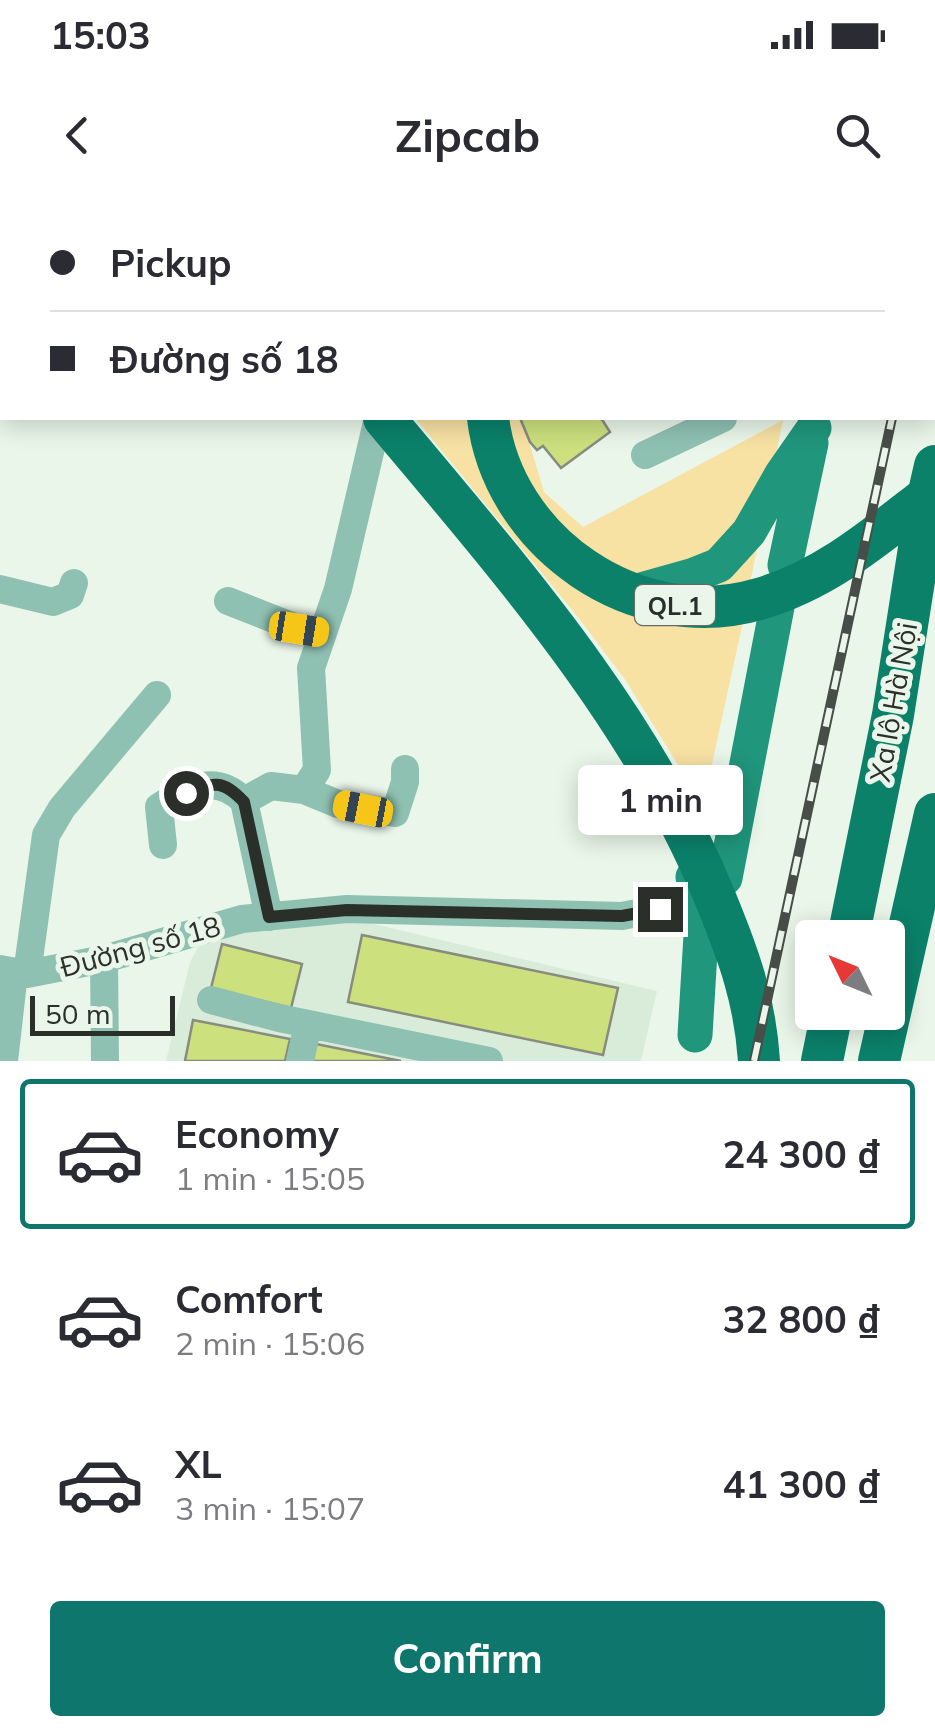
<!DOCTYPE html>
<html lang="en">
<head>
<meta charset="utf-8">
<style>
  :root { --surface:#fff; --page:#f2f2f3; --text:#2b2b33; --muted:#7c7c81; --line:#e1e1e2; --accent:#0f766e }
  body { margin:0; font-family:Mulish,sans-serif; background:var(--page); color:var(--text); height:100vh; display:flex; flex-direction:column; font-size:38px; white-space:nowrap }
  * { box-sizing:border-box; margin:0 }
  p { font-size:32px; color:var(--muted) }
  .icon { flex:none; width:55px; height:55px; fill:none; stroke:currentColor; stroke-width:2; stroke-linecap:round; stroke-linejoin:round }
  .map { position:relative; height:861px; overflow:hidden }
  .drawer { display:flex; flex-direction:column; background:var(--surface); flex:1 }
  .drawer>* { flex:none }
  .hud { position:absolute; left:0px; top:0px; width:935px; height:220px; box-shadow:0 5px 25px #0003; display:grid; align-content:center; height:220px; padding:0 50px; background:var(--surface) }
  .needle { width:65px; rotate:313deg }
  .buttons { position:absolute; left:795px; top:720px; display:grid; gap:20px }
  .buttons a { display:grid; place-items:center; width:110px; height:110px; border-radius:10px; background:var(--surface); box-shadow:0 5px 25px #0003; font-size:50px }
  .scale { position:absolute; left:30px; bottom:25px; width:145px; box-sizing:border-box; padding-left:10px; border:5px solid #2a2f2a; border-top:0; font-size:28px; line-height:35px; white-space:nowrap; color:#2a2f2a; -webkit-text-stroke:8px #eaf6ea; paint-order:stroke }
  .end { position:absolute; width:45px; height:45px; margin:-22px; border:12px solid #2a2f2a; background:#fff; box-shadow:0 0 0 5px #fff }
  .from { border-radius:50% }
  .bubble { position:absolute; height:70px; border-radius:10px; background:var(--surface); box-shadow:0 5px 25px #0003; font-size:32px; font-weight:700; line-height:70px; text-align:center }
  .car { position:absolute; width:30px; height:60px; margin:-30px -15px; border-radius:12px; box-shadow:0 0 8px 2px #0007; background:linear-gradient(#f5c518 24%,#345 0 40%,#f5c518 0 76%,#345 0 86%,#f5c518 0) }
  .hud b { display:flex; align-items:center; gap:35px; height:95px; font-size:38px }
  .hud b+b { border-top:2px solid var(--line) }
  .hud i { width:25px; height:25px; background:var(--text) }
  ul { padding:18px 0 0; list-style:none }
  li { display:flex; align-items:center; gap:30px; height:150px; margin:0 20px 15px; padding:0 30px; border:5px solid transparent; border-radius:10px }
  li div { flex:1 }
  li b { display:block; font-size:38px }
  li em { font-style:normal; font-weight:700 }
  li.current { border-color:var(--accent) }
  li>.icon { width:90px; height:90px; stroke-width:1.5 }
  .primary-button { display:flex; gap:20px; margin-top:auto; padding:20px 50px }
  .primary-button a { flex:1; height:115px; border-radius:10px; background:var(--accent); color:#fff; font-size:40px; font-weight:700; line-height:115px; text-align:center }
  .status { display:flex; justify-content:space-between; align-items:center; height:70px; padding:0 50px; background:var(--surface); direction:ltr }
  .status svg { height:28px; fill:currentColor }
  header { display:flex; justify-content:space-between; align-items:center; height:130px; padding:0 50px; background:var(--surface); font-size:45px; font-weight:700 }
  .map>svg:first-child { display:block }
</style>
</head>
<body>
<div class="status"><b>15:03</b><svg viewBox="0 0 49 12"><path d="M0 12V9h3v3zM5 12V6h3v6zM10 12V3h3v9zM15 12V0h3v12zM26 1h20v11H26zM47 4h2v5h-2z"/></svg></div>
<header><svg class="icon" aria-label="back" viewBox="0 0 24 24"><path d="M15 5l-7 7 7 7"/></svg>Zipcab<svg class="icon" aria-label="search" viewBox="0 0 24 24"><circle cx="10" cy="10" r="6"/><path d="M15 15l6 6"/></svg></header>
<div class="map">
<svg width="935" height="861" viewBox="0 0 935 861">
  <rect width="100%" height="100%" fill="#eaf6ea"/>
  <path fill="#d9ecda" d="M353,719L657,791L641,861H166L190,762L202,740L249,725Z"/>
  <path fill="#f7e1a3" d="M199,0H575L571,2Z
    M415,218H477L535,344L744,417L703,605L626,481L581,421Z
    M502,218H522L544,292L583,327L783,220L750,383L665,388L592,354L533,299Z"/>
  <path fill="#cce07e" stroke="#888c7e" stroke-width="2.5" d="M520,218H601L610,232L561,268L543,246L537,250L530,242Z
    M362,735L618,788L603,855L348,802Z
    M222,744L302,764L291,808L211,788Z
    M193,820L290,839L285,861H185Z
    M306,842L401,861H302Z"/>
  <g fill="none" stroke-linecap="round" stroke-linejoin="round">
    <path stroke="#8fc1b2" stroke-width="28" d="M46,2L47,0
      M932,191L935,190
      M645,255L723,218
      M0,389L53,402L70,395L74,383
      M228,401L299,429L323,433
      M304,590L317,570L311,468L338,389L378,218
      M244,601L271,586L304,590L338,604L395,613L405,582V569
      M163,645L159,607C189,587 216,573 244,601L269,717
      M104,759L105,861
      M0,769L27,774L104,759L242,719L347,709L622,716L698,701
      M27,774L46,635L62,608L157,495
      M211,800L279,818L489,861
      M4,861L14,773
      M300,861L308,824"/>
    <path stroke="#20967c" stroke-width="35" d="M844,2V0
      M874,2V0
      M785,365L811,243
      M630,393L694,375L719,365L749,332L782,274L814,228
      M693,677L702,719L695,835
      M725,678L777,407"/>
    <path stroke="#0b816a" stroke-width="42" d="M124,0L129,2
      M164,0L168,2
      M933,0H935
      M587,2L591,0
      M384,218C509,368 642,517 716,700C739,756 755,800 759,861
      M488,218C503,342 636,435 759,399C825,380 875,337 928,296
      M848,738L893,515L925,310L935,266
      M822,861L832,812
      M879,861L935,614"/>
    <defs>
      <path id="rail" d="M932,22L935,10
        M754,861L892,218"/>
    </defs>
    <use href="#rail" stroke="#474d47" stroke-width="10"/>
    <use href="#rail" stroke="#eaf6ea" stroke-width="6" stroke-dasharray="19" stroke-linecap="butt"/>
  </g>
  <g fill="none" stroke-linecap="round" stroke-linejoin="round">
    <path stroke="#2a2f2a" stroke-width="12" d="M186,593C214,582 222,579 244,602L269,717L347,710L622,716L660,709"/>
  </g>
  <g text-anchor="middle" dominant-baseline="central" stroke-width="10" stroke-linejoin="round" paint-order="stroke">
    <rect fill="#eaf6ea" stroke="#646b64" stroke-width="2.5" x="635" y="385" width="80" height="40" rx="8"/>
    <g font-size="25" font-weight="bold" fill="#2a2f2a">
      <text x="675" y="405">QL.1</text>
    </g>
    <g font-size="28" fill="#2a2f2a" stroke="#eaf6ea">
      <text transform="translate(893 502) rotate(-80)">Xa lộ Hà Nội</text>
      <text transform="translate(140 746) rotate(-15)">Đường số 18</text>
    </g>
  </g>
</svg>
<div class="buttons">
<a><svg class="needle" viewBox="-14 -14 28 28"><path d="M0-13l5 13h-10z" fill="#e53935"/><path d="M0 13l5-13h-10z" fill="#7c7c81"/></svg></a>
</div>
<div class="scale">50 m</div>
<i class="end from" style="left:186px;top:593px"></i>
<i class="end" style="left:660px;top:709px"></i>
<div class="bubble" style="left:578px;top:565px;width:165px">1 min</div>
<i class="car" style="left:299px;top:429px;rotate:99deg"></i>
<i class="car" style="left:363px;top:609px;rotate:281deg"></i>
<div class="hud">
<b><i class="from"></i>Pickup</b>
<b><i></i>Đường số 18</b>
</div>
</div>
<section class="drawer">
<ul>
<li class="current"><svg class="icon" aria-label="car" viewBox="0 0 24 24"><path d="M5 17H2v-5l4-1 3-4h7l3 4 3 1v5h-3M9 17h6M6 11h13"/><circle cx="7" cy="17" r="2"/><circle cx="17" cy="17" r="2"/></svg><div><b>Economy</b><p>1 min · 15:05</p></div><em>24 300 ₫</em></li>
<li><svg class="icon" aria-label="car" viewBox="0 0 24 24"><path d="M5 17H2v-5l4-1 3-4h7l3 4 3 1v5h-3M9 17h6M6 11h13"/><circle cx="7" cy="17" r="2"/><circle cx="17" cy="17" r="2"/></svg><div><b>Comfort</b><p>2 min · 15:06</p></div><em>32 800 ₫</em></li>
<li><svg class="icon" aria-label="car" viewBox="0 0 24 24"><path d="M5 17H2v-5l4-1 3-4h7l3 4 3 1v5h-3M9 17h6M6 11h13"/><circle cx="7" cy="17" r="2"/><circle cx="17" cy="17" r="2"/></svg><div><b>XL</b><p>3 min · 15:07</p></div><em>41 300 ₫</em></li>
</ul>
<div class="primary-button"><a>Confirm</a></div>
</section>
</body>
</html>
